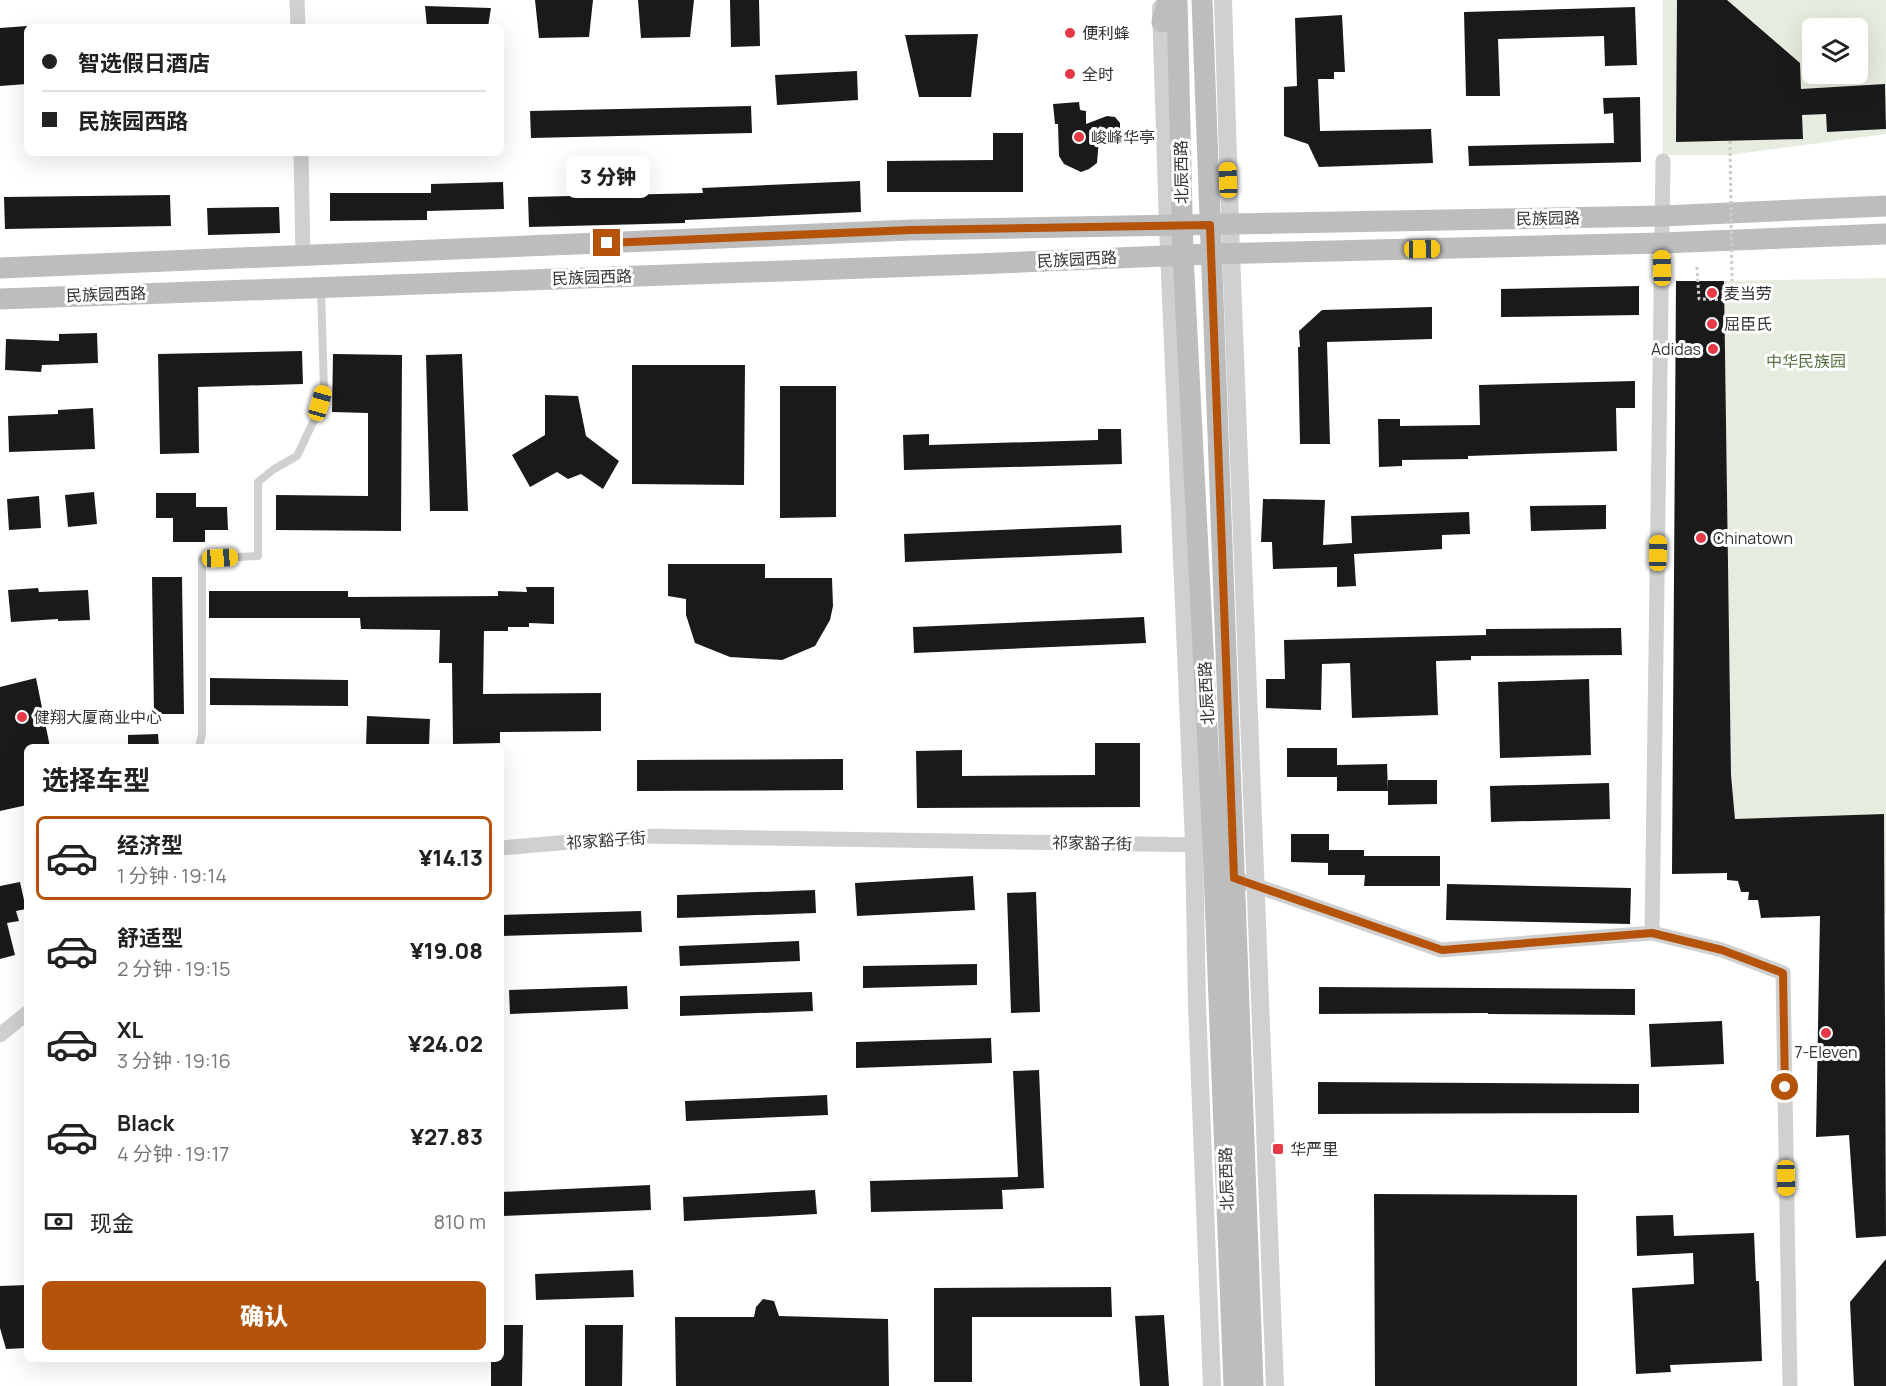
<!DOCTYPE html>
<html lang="zh">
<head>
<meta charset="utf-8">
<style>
  :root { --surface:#fff; --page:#f6f6f6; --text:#222; --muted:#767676; --line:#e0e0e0; --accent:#b45309 }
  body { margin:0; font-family:Manrope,"Noto Sans SC",sans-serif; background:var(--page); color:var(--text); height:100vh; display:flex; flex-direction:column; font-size:22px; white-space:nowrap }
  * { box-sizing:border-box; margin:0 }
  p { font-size:20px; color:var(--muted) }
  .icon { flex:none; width:33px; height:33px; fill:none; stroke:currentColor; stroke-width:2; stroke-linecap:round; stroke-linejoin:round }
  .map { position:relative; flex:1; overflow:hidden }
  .side { position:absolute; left:24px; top:744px; width:480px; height:618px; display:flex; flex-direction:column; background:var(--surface); border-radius:9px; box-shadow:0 6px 24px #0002 }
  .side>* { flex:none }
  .top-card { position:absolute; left:24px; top:24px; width:480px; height:132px; border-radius:9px; box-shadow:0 6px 24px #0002; display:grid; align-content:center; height:132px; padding:0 18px; background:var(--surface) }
  .buttons { position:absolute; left:1802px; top:18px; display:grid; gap:12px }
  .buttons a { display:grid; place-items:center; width:66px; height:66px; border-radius:9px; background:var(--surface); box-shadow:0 6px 24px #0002; font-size:30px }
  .end { position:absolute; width:27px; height:27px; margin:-14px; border:8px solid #b45309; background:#fff; box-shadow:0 0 0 3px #fff }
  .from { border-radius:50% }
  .bubble { position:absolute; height:42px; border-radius:9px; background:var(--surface); box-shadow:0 6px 24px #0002; font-size:20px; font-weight:800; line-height:42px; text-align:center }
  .car { position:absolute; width:18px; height:36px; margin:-18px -9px; border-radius:8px; box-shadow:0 0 4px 2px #0007; background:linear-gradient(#f5c518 24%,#345 0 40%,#f5c518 0 76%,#345 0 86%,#f5c518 0) }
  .top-card b { display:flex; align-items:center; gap:21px; height:57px; font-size:22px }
  .top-card b+b { border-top:2px solid var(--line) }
  .top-card i { width:15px; height:15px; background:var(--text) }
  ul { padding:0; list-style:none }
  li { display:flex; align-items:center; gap:18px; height:84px; margin:0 12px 9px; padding:0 6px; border:3px solid transparent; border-radius:9px }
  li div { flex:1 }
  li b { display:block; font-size:22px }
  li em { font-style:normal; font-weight:800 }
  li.selected { border-color:var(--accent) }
  li>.icon { width:54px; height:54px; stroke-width:1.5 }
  h2 { padding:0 18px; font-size:27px; line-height:72px }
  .pay { display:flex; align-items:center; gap:15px; height:66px; padding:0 18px; font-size:22px }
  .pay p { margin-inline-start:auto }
  .action { display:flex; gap:12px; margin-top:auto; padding:12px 18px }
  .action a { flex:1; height:69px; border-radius:9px; background:var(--accent); color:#fff; font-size:24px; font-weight:800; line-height:69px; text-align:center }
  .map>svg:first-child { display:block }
</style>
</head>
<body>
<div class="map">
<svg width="1886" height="1386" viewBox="0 0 1886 1386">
  <rect width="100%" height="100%" fill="#fff"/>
  <path fill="#e6ecdf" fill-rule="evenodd" d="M1663,0H1886V134L1730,155H1663ZM1812,28H1857V74H1812Z
    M1886,278V913H1885L1884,814L1735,819L1731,775L1724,281Z"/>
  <path fill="#1a1a1a" d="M535,0H593L589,37L539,38Z
    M638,0H694L690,37L641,38Z
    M730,0H759L760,46L731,47Z
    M1677,0H1727L1800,63L1801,89L1885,84L1886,129L1827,132L1826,114L1802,115L1803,139L1676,142Z
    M425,6L491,8L488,27H427Z
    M1635,7L1637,65L1605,66L1604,36L1498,39L1500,96H1466L1464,12Z
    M1342,15L1345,72H1334V79H1318L1320,131L1431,129L1433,163L1319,167L1308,144L1284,136V87L1297,86L1295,18Z
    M27,26V84L0,86V28Z
    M978,34L971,97H919L905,35Z
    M857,71L858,100L777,105L775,75Z
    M1640,97L1641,162L1469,166L1468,146L1614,143L1613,113L1604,114L1603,98Z
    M1079,102L1080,110L1086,111V124L1107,116L1115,117L1120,123V131L1116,137L1099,138L1097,163L1089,169L1081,172L1064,164L1059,156L1058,124H1055L1053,104Z
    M751,106L752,133L531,138L530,111Z
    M993,133H1023V192H887V161L993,160Z
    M860,181L861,212L685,220V223L529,227L528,197L703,193L702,188Z
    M503,182L504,209L427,211V220L330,221V193H431V184Z
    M170,195L171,226L5,229L4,197Z
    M279,207L280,233L208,235L207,208Z
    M1676,281H1724L1731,775L1735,819L1884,814L1886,1236L1856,1238L1849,1135L1816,1137L1820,916L1761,918L1758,900H1748L1749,892H1741L1738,881L1727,880V873L1672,874Z
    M1639,286V315L1501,317V289Z
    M1432,307V339L1327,342L1330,444H1300L1298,347H1300L1299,331L1322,310Z
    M97,333L98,363L42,365L41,372L5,370L6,339L59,341V334Z
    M302,351L303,384L198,387L199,453L160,454L158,354Z
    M333,354L402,355L401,531L276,530V495L368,496V413L332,412Z
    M462,354L468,511H430L426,355Z
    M632,365H745L744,485L632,484Z
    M1635,381V408H1616L1617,451L1468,456V459L1402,460V466L1379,467L1378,419H1400V426L1480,425L1479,385Z
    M780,386H836V517L780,518Z
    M545,395L578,396L586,436L619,461L603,489L581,474L568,479L557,472L530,487L512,455L545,435Z
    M93,408L95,449L9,452L8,416L58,414V410Z
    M1098,429H1121L1122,464L904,470L903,435L929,434V445L1098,440Z
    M94,492L97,524L68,527L65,495Z
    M156,493H196V507H227L228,530H205V542H173V518H156Z
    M39,496L41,528L9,530L7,499Z
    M1263,499L1325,500L1323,545L1352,543L1351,516L1469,512L1470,534L1442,535V549L1354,554L1356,586L1337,587V567L1273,569L1272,542H1261Z
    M1606,505V529L1531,531L1530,506Z
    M1121,525L1122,553L905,562L904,534Z
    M668,564H765V578H832L833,606L830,620L815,646L782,660L730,657L695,643L686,615V599L668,596Z
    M152,577H182L184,714H154Z
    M526,587H554V624L529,623V627H508V631H484L483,694L601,693V731L500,732V743L453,744L452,663H439L440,630L361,629L360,618H209V591H348V597L498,596V591L527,592Z
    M38,588L39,592L88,590L90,620L58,621V619L11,622L8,590Z
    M1144,617L1146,643L914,653L913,627Z
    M1621,628L1622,655L1471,656V660L1436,661L1438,715L1352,718L1350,663L1322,664L1321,710L1266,708V679H1285L1284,640L1486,635V629Z
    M36,678L50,747H27V805L0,811V687Z
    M210,678L348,680V706L210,705Z
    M1589,679L1591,755L1500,758L1498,682Z
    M367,716L430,719L429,747H366Z
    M158,734L159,747H128V735Z
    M1095,743H1140V807L917,808L916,751L962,750V776L1095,775Z
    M1287,748H1337V765L1387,764L1388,791H1337V777H1287Z
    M843,759V790L637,791V760Z
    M1388,780H1437V804L1388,805Z
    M1609,783L1610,819L1491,822L1490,786Z
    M1291,834H1329V850H1364V856H1440V886H1364L1365,875H1328V863L1291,862Z
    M973,876L975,910L857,916L855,883Z
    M20,882L26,909L16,911L19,921L7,923L15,955L0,959V886Z
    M1447,884L1631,888L1630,924L1446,920Z
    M815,890L816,913L677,918V895Z
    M1036,892L1040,1012L1011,1013L1007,893Z
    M641,911L642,932L501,936V915Z
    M799,941L800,961L680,966L679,946Z
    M977,964V985L863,988V966Z
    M627,986L628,1009L510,1014L509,990Z
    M1319,987L1635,989V1015L1488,1014V1013L1319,1014Z
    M812,992L813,1011L680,1016V996Z
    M1722,1021L1724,1064L1651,1067L1649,1024Z
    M991,1038L992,1063L856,1068V1042Z
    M1039,1070L1044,1188L1002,1190L1003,1209L871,1212L870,1181L1018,1177L1013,1071Z
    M1318,1082L1639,1084V1113L1318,1114Z
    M827,1095L828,1115L686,1121L685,1101Z
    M650,1185L651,1210L501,1216V1192Z
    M815,1190L817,1214L684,1221L683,1197Z
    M1374,1194L1577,1195V1386H1375Z
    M1673,1215L1674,1236L1754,1233L1756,1281H1759L1762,1361L1670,1365L1671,1372L1636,1374L1632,1288L1694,1284L1693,1253L1637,1256L1636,1216Z
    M1886,1259V1386H1854L1850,1302Z
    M633,1270L634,1297L536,1300L535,1274Z
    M27,1285V1348L6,1349L0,1328V1286Z
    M1111,1287L1112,1317H972V1382H934V1288Z
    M763,1299L774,1301L779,1316L888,1319L889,1386H676L675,1317H754L756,1307Z
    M1164,1315L1169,1386H1140L1135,1316Z
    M501,1325H523L522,1386H491V1359H501Z
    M585,1325H623L622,1386H585Z"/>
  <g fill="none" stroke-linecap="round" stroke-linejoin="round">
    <path stroke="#cdcdcd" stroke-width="3" stroke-dasharray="3 3" stroke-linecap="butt" d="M1697,267L1699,299L1732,300V281"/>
    <path stroke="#d0d0d0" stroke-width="8" d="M199,747L202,734V559L258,556V482L274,469L297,456L316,416L324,390L321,290"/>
    <path stroke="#d0d0d0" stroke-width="15" d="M297,0L298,27
      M301,153L303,257
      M1663,161L1652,933L1722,950L1783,973L1790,1386
      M501,848L639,836L1205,845
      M1230,871L1234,878L1441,950L1652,933
      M0,1035L27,1013"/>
    <path stroke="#d0d0d0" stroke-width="18" d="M1223,0L1231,253L1275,1386
      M1161,8L1168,226L1194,844L1197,1005L1212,1386"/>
    <path stroke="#bdbdbd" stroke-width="21" d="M1177,0L1183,255L1213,845L1234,1386
      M1202,0L1253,1386
      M1162,22L1168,0
      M0,268L911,230L1662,216L1886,206
      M0,299L975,264L1211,254L1662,243L1886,234"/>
    <path stroke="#cdcdcd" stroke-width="3" stroke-dasharray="3 3" stroke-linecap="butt" d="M1730,141L1732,281"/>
  </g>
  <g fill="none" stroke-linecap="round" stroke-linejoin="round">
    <path stroke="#b45309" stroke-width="8" d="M607,243L911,230L1210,225L1234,878L1442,950L1652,933L1722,950L1783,973L1785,1087"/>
  </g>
  <g fill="#e63946" stroke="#fff" stroke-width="2">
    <circle cx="1070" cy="33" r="6"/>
    <circle cx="1070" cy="74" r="6"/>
    <circle cx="1079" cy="137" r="6"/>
    <circle cx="1712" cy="293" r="6"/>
    <circle cx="1712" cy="324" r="6"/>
    <circle cx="1713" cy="349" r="6"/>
    <circle cx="1701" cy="538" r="6"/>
    <circle cx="22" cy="717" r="6"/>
    <circle cx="1826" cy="1033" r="6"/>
    <rect x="1272" y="1143" width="12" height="12" rx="3"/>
  </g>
  <g text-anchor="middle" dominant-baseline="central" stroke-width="6" stroke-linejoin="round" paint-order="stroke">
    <g font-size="16" fill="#333" stroke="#fff" text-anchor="start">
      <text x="1082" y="33">便利蜂</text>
      <text x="1082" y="74">全时</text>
      <text x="1091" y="137">峻峰华亭</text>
      <text x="1724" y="293">麦当劳</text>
      <text x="1724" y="324">屈臣氏</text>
      <text x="1701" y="349" text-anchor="end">Adidas</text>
      <text x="1713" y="538">Chinatown</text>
      <text x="34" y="717">健翔大厦商业中心</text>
      <text x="1826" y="1052" text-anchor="middle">7-Eleven</text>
      <text x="1290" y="1149">华严里</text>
    </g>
    <g font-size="16" fill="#333" stroke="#fff">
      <text transform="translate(1181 172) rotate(-91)">北辰西路</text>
      <text transform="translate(1548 218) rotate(-1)">民族园路</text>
      <text transform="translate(1077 259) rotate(-3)">民族园西路</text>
      <text transform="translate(592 277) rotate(-2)">民族园西路</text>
      <text transform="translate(106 294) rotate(-2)">民族园西路</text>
      <text transform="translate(1206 693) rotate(-93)">北辰西路</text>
      <text transform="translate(606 840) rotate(-4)">祁家豁子街</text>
      <text transform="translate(1092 843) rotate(1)">祁家豁子街</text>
      <text transform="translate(1226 1179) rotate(-92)">北辰西路</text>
    </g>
    <g font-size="16" fill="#56703f" stroke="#fff">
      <text x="1806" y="361">中华民族园</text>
    </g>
  </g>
</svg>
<div class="buttons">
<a><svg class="icon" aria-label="layers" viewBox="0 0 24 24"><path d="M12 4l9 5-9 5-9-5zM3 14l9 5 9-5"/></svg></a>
</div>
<i class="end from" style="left:1785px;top:1087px"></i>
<i class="end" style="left:607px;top:243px"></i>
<div class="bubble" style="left:566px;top:156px;width:84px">3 分钟</div>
<i class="car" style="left:1228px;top:180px;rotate:358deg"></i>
<i class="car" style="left:1422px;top:249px;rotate:89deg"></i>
<i class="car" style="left:1662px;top:268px;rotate:359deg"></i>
<i class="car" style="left:320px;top:403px;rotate:16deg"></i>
<i class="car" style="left:1658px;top:553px;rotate:1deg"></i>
<i class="car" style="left:220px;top:558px;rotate:87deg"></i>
<i class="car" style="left:1786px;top:1178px;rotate:179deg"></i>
<div class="top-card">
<b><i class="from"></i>智选假日酒店</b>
<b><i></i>民族园西路</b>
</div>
<section class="side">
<h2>选择车型</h2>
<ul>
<li class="selected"><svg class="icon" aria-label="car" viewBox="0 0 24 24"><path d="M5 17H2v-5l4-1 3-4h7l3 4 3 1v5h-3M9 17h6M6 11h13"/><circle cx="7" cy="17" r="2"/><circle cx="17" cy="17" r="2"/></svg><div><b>经济型</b><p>1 分钟 · 19:14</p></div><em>¥14.13</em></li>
<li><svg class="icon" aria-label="car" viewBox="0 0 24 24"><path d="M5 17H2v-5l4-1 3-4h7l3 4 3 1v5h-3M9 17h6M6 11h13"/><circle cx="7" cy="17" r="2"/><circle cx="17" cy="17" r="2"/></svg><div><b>舒适型</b><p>2 分钟 · 19:15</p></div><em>¥19.08</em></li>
<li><svg class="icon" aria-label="car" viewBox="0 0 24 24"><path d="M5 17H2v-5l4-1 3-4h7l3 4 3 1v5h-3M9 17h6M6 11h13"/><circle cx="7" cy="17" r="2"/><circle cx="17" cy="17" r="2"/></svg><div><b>XL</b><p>3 分钟 · 19:16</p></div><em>¥24.02</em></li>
<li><svg class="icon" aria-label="car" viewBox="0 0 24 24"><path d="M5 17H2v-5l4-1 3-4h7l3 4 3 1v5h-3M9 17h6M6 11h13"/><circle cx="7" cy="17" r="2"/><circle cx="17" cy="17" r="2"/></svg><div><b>Black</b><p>4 分钟 · 19:17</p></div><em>¥27.83</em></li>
</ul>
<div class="pay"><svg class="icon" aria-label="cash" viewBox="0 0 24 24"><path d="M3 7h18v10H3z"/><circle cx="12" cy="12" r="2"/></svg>现金<p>810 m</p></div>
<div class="action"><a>确认</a></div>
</section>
</div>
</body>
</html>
